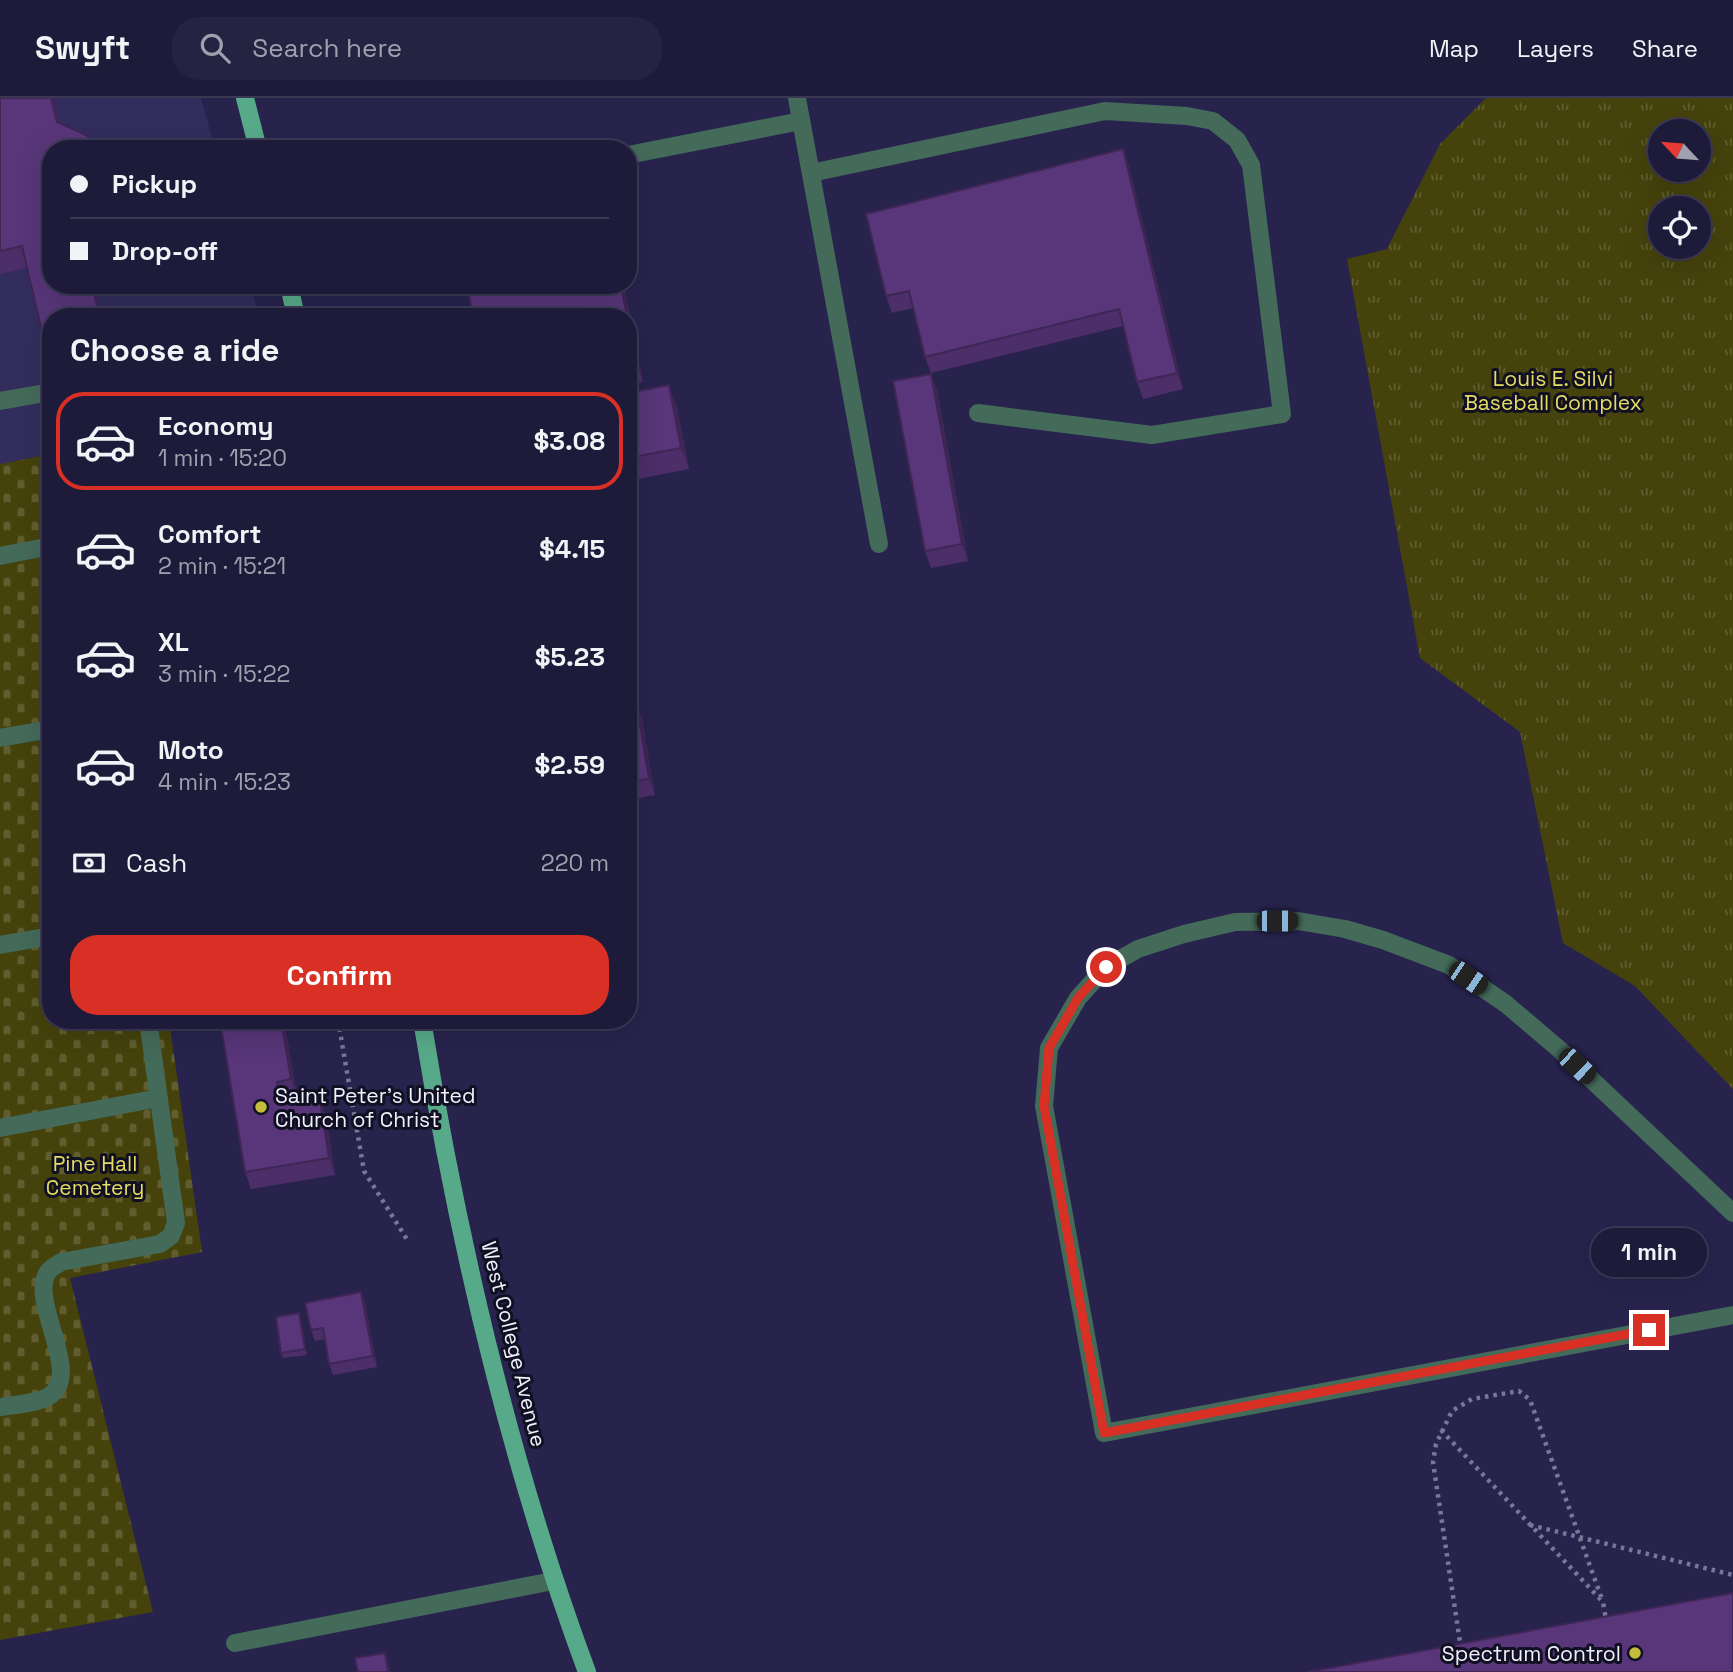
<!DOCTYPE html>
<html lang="en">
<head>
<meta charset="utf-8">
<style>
  :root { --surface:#1d1a3a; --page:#252342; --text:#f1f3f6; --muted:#a0a1af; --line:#3b3854; --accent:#d93025 }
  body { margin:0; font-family:"Space Grotesk",sans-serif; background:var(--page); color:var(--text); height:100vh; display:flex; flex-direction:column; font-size:26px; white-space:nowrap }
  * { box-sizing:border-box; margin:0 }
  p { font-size:23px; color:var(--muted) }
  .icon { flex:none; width:38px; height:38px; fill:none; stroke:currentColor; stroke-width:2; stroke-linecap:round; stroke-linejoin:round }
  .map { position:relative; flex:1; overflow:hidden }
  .details { position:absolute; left:42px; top:210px; width:595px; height:721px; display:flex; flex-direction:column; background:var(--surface); border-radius:28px; box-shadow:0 7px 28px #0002,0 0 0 2px var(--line) }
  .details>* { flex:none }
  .top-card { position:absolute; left:42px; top:42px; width:595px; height:154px; border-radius:28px; box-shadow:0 7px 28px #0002,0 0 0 2px var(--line); display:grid; align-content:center; height:154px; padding:0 28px; background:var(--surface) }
  .needle { width:46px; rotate:296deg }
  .fabs { position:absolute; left:1648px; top:21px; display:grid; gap:14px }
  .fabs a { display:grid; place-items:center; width:63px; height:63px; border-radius:50%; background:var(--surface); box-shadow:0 7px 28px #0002,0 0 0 2px var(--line); font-size:35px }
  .end { position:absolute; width:32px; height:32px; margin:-16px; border:9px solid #d93025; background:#fff; box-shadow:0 0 0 4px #fff }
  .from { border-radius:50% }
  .bubble { position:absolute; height:49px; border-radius:24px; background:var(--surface); box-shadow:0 7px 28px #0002,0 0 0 2px var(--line); font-size:23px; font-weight:800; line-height:49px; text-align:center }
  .car { position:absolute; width:21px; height:42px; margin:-21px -10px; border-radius:9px; box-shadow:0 0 5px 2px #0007; background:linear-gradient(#222 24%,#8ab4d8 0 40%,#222 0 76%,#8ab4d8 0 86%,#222 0) }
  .top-card b { display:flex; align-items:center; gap:24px; height:66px; font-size:26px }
  .top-card b+b { border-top:2px solid var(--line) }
  .top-card i { width:18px; height:18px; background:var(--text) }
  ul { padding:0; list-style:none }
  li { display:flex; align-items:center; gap:21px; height:98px; margin:0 14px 10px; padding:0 14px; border:4px solid transparent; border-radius:28px }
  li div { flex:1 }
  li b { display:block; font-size:26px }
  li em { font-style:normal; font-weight:800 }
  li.selected { border-color:var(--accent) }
  li>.icon { width:63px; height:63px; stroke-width:1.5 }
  h2 { padding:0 28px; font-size:32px; line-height:84px }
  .pay { display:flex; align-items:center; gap:18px; height:77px; padding:0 28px; font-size:26px }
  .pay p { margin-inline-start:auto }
  .primary-button { display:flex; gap:14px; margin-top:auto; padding:14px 28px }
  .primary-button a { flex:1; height:80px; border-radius:28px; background:var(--accent); color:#fff; font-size:28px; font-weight:800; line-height:80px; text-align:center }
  header { display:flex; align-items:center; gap:42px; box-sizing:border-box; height:98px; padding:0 35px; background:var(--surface); border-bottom:2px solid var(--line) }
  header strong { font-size:33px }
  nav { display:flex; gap:38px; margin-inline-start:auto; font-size:24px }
  .search { width:490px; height:63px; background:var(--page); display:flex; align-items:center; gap:18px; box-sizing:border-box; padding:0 24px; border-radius:28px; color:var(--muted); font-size:26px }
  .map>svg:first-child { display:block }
</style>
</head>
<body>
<header>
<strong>Swyft</strong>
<div class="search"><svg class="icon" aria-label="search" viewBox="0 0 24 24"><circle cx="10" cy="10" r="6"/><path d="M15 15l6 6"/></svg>Search here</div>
<nav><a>Map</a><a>Layers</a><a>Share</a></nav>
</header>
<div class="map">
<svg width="1733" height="1574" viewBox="0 0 1733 1574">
  <defs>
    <pattern id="cemetery-stones" width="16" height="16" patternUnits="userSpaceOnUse" patternTransform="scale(1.75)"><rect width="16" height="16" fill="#45420c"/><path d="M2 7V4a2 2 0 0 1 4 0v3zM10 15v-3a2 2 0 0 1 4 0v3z" fill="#605e30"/></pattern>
    <pattern id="park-tufts" width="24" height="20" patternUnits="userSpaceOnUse" patternTransform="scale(1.75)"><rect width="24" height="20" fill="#45420c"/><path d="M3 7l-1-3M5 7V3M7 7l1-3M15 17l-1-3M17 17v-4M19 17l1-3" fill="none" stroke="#605e30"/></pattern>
  </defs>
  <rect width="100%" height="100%" fill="#27234d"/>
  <path fill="#322d5c" d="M0,0H201L215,51H51V187H251L259,219H51V356L0,366Z"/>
  <path fill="url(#cemetery-stones)" d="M51,356V922H169L202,1154L70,1180L153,1514L0,1542V366Z"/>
  <path fill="url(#park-tufts)" fill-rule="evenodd" d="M1486,0H1733V991L1635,888L1563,845L1520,634L1420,560L1347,161L1387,151L1440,46ZM1661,33H1699V72H1661ZM1661,110H1699V149H1661Z"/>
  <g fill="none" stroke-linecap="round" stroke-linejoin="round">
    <path stroke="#797795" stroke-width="4.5" stroke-dasharray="3.5 5" stroke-linecap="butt" d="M338,922L364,1073L408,1143
      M1441,1332L1603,1504L1606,1522
      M1530,1427L1733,1477
      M1461,1551L1433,1364L1436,1346L1452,1313L1472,1301L1519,1293L1530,1302L1603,1504"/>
    <path stroke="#446a5a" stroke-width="18" d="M797,0L879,446
      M628,57L801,23
      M811,75L1105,13L1187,18L1213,23L1237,42L1251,67L1282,316L1152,337L978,315
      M0,303L51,294
      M0,458L51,448
      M0,640L51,631
      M0,847L51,838
      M0,1030L159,1000
      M1733,1115L1559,951L1506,906L1449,867L1383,842L1345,831L1298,823L1235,824L1184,836L1138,851L1106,869L1078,900L1049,950L1044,1008L1104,1335L1733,1217
      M0,1309C14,1307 30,1306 43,1301C90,1284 27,1204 48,1174C50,1170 57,1167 61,1164L160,1146L171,1138L176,1125L148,922
      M235,1545L553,1483"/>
    <path stroke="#57aa89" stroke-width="18" d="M245,0L258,51
      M289,187L296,219
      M422,922C458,1143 509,1364 587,1574"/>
  </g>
  <path fill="#4c2e68" d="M0,0H54L60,25L51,187H95L102,219H51V251H49L41,229L27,170L0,176Z
    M1123,51L1129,68L1183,291L1143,301L1137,284L1123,228L931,275L925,259L913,210L892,215L886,198Z
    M467,187H624L643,284L628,287V219Z
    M937,292L968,463L931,470L925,453Z
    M628,295L677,309L689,371L628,383Z
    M628,604L642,620L655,697L628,702Z
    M284,922L297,998L283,1000L284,1007L326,1017L335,1077L251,1091L245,1074Z
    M361,1194L365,1205L377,1269L333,1277L329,1266L325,1241L315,1243L311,1232Z
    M299,1215L301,1220L307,1257L283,1260L281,1255Z"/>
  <path fill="#3e2655" d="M51,0H54L65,46L57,24Z
    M1123,51L1129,68L1183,291L1177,275Z
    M92,187H95L102,219H100Z
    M621,187H624L643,284L635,263L628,227V219H627Z
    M931,276L937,292L968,463L962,446Z
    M669,287L677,309L689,371L681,350Z
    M636,603L642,620L655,697L649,681Z
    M281,922H284L297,998L291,981Z
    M277,984L283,1000L287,1024L281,1007Z
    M320,1001L326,1017L335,1077L329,1060Z
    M361,1194L365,1205L377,1269L373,1258Z
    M299,1215L301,1220L307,1257L305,1251Z
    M385,1555L391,1574H388Z"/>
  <path fill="#583679" stroke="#3e2655" stroke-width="2" d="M0,0H51L57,24L84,36L105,51H51V187H92L99,216L88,219H51V227L41,229L22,148L0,153Z
    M1123,51L1177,275L1137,284L1119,211L925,259L909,193L886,198L866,116Z
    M467,187H621L627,219H473Z
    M628,227L635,263L628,264Z
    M931,276L962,446L925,453L893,283Z
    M669,287L681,350L628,360V295Z
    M636,603L649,681L628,684V604Z
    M220,922H281L291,981L277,984L281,1007L320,1001L329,1060L245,1074Z
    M361,1194L373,1258L329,1266L323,1230L311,1232L305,1205Z
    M299,1215L305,1251L281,1255L276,1219Z
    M1733,1495V1574H1308Z
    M385,1555L388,1574H358L355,1560Z"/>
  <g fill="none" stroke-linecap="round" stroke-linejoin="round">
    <path stroke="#d93025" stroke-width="9" d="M1106,869L1078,900L1049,950L1044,1008L1104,1335L1649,1232"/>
  </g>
  <g fill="#c5bc3d" stroke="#111022" stroke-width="2.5">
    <circle cx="261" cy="1009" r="7"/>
    <circle cx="1635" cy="1555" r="7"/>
  </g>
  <g text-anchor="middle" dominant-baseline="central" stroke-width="6" stroke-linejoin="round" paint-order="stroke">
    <g font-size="21" fill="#e4dc63" stroke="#111022">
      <text x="1553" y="280">Louis E. Silvi<tspan x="1553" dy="24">Baseball Complex</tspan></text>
      <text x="95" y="1065">Pine Hall<tspan x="95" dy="24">Cemetery</tspan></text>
    </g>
    <g font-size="21" fill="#f1f1fd" stroke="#111022" text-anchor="start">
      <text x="275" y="997">Saint Peter's United<tspan x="275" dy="24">Church of Christ</tspan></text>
      <text x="1621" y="1555" text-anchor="end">Spectrum Control</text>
    </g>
    <g font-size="21" fill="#f1f1fd" stroke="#111022">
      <text transform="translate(514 1246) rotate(76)">West College Avenue</text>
    </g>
  </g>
</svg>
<div class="fabs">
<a><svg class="needle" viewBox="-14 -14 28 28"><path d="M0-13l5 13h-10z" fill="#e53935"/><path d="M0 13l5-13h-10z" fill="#a0a1af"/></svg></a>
<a><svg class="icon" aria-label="locate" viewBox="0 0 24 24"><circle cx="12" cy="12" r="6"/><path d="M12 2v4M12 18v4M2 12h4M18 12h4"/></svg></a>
</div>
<i class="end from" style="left:1106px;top:869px"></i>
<i class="end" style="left:1649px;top:1232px"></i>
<div class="bubble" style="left:1591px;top:1130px;width:116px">1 min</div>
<i class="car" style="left:1277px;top:823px;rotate:90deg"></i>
<i class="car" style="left:1468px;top:880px;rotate:124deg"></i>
<i class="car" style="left:1577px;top:968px;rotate:133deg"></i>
<div class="top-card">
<b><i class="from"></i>Pickup</b>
<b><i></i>Drop-off</b>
</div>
<section class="details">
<h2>Choose a ride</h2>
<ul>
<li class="selected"><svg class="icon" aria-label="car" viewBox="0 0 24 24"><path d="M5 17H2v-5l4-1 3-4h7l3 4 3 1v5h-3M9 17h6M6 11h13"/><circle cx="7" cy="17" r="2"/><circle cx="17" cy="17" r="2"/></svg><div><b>Economy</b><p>1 min · 15:20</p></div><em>$3.08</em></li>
<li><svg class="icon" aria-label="car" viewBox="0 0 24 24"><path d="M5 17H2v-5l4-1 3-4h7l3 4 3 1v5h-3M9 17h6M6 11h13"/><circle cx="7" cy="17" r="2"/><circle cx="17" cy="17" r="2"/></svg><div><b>Comfort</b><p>2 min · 15:21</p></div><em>$4.15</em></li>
<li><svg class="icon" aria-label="car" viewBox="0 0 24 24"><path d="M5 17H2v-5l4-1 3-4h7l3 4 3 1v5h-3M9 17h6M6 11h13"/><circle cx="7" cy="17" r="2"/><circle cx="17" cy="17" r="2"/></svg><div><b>XL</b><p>3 min · 15:22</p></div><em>$5.23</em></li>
<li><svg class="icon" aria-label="car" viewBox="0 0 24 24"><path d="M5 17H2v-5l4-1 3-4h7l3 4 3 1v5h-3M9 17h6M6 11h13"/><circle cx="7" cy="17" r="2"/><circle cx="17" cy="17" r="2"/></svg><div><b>Moto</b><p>4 min · 15:23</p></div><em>$2.59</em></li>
</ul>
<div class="pay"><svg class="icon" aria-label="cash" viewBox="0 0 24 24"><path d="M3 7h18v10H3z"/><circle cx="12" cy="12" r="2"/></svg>Cash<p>220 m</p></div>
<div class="primary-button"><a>Confirm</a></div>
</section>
</div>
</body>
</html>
